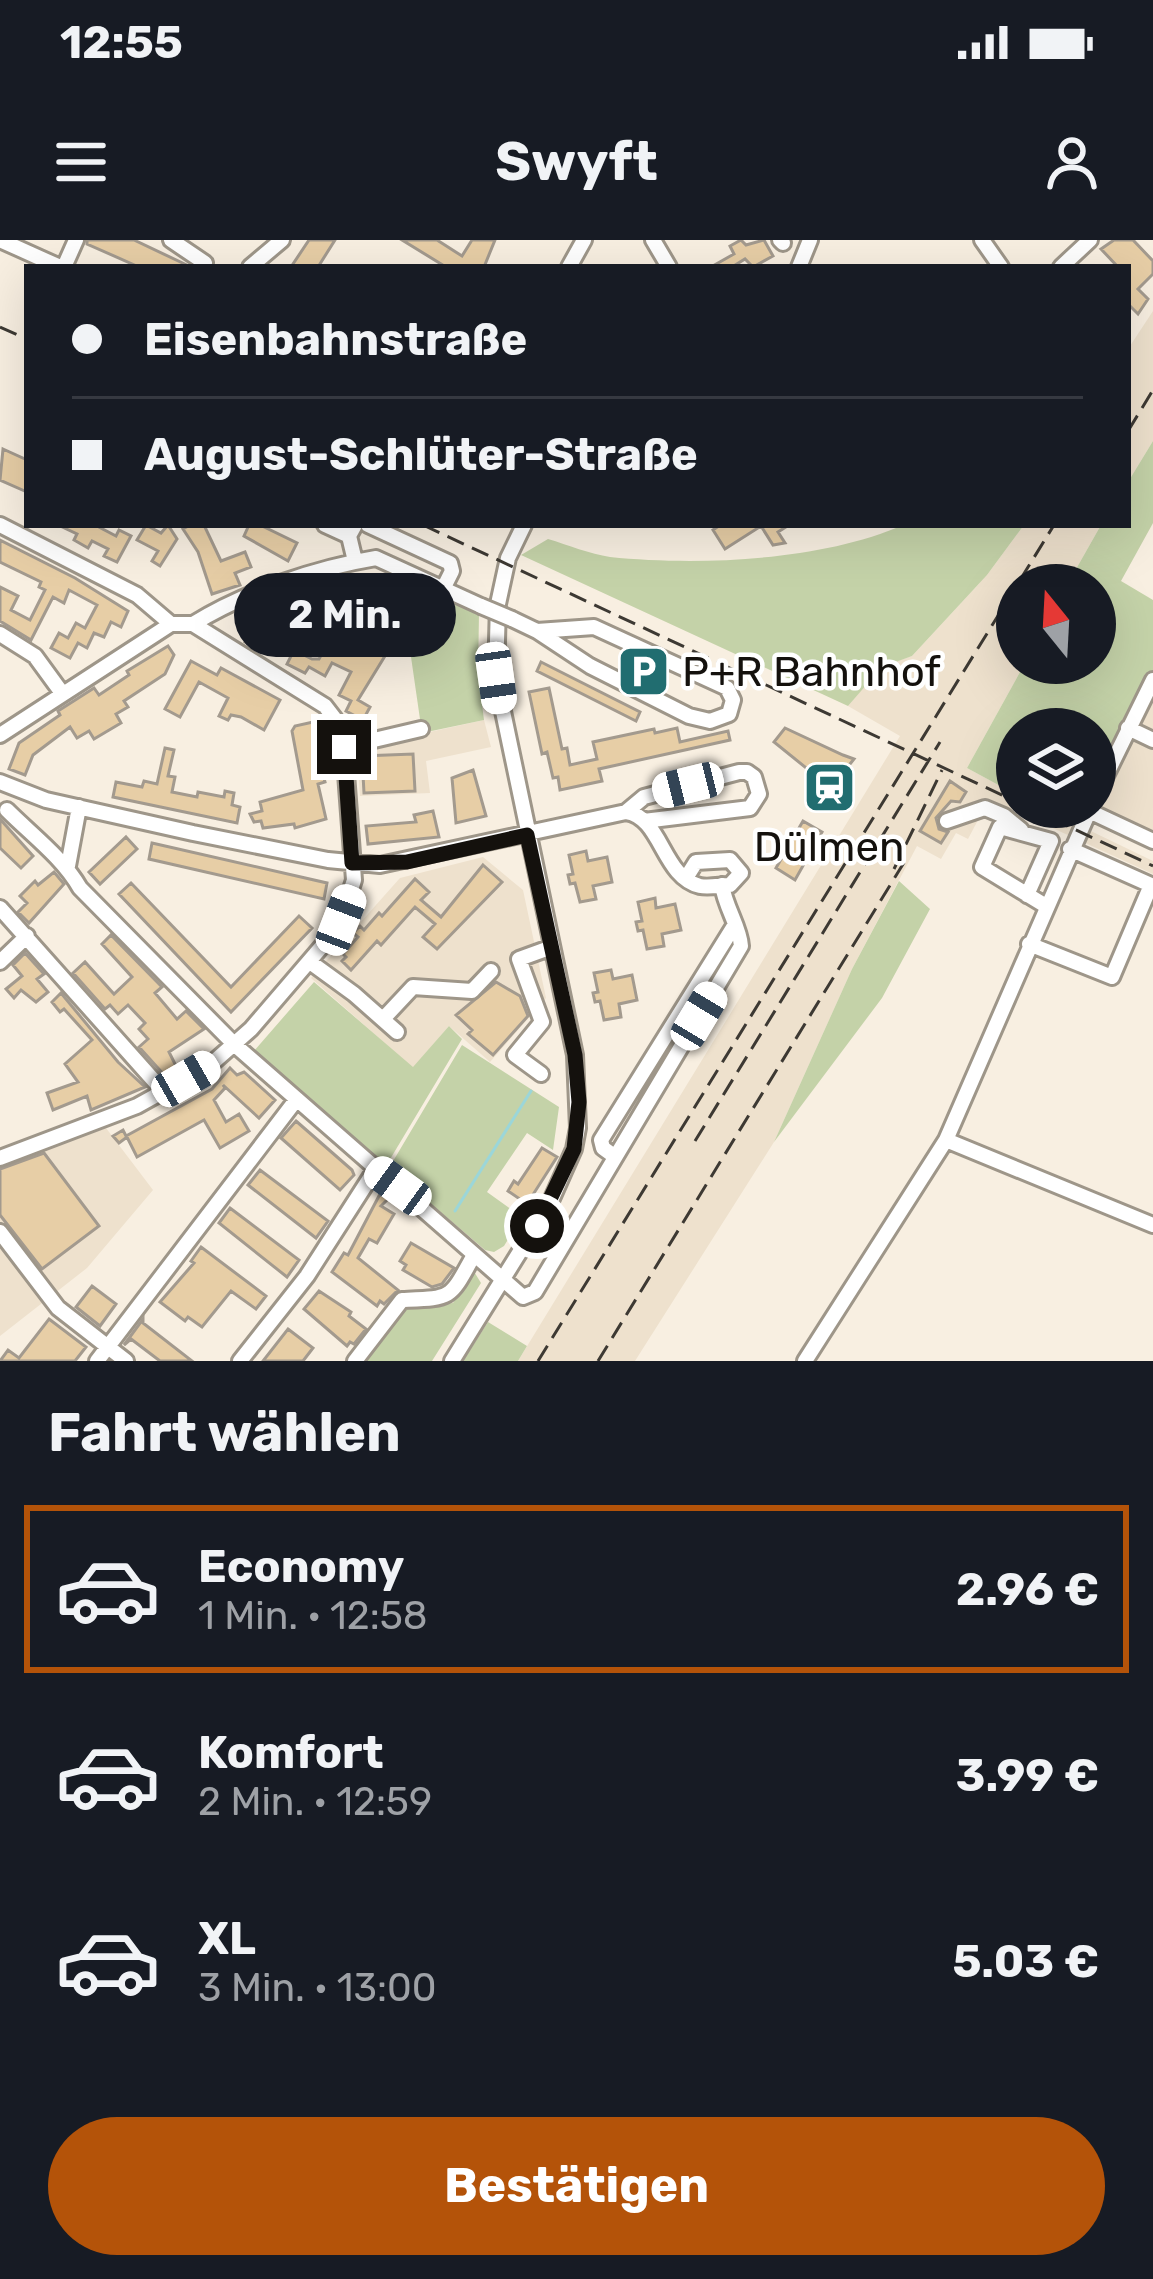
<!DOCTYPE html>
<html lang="de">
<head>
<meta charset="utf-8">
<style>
  :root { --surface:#171b24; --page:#242831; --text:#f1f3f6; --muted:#9ea1a6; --line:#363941; --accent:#b45309 }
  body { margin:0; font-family:Rubik,sans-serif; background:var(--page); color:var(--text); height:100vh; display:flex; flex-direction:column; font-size:45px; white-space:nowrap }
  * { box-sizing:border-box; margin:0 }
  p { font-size:39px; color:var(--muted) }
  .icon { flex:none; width:66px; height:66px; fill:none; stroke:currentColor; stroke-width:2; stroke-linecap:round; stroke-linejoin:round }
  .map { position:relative; height:1121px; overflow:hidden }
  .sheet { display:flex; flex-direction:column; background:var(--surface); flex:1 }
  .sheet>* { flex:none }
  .guide { position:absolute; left:24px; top:24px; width:1107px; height:264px; border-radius:0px; box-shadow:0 12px 48px #0002; display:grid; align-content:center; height:264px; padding:0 48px; background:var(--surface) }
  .needle { width:78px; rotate:342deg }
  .controls { position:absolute; left:996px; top:324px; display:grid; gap:24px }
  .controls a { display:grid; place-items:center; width:120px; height:120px; border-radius:50%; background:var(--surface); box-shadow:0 12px 48px #0002; font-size:60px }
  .end { position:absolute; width:54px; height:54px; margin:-27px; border:15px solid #14110d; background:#fff; box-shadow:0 0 0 6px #fff }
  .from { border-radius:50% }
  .bubble { position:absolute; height:84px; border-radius:42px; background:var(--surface); box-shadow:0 12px 48px #0002; font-size:39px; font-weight:700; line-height:84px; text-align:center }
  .car { position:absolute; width:36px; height:72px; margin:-36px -18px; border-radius:15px; box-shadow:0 0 9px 3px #0007; background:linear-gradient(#fff 24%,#345 0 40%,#fff 0 76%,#345 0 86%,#fff 0) }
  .guide b { display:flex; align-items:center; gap:42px; height:114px; font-size:45px }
  .guide b+b { border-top:3px solid var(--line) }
  .guide i { width:30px; height:30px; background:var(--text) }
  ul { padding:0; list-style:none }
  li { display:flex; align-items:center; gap:36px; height:168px; margin:0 24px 18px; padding:0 24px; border:6px solid transparent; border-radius:0px }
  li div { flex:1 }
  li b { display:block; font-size:45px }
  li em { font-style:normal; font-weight:700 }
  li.selected { border-color:var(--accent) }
  li>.icon { width:108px; height:108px; stroke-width:1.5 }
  h2 { padding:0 48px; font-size:54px; line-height:144px }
  .button { display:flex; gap:24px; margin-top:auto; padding:24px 48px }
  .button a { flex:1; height:138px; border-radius:72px; background:var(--accent); color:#fff; font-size:48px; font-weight:700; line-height:138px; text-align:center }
  .status { display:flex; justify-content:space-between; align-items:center; height:84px; padding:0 60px; background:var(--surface); direction:ltr }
  .status svg { height:33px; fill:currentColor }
  header { display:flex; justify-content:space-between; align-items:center; height:156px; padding:0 48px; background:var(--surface); font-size:54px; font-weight:700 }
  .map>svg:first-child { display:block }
</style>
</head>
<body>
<div class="status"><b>12:55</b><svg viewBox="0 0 49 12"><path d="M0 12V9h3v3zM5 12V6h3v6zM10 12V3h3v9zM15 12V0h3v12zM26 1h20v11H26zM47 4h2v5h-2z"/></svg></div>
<header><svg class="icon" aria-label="menu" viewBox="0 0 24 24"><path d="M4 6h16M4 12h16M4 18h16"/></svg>Swyft<svg class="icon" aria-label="person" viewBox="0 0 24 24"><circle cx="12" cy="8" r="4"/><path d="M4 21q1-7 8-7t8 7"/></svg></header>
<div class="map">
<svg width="1153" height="1121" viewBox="0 0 1153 1121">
  <rect width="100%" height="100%" fill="#f8efe1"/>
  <path fill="#eee1cd" d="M1153,71V201L1128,242V109Z
    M1024,285H1101L1067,345H1017V423H1025L967,528L1017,555V567H1041L1153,621V634L989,559L968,599L956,593L941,619L917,606L852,729L774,902L635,1121H518L900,496L848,466L882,426L912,416L987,335Z
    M1153,448V601L1091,567Z
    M484,480L491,507L426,521L430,553L360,556L357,508Z
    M483,617L523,650L546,758L490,822L449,786L413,828L311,738L400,638Z
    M106,888L153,950L87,1028L0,1096V926Z"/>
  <path fill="#c4d2a8" d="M1153,201V283L1121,341L1153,360V448L1095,558V489H1017V555L967,528L1025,423H1095V345H1067L1101,285H1128V242Z
    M903,285H1024L987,335L912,416L882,427L848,466L521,315L548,299C568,305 590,314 610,317C699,326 821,321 903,285Z
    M441,356L479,374L478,433L484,480L422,493L410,410Z
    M899,641L930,669L882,758L774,902L852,729Z
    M314,742L413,827L449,786L462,799L386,926L254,811Z
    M462,805L559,867L553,910L527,893L487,952L522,977L504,1006L494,1012L485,1010L389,928Z
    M473,1030L481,1043L432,1121H363L405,1067L453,1063Z
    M488,1082L527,1106L518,1121H463Z"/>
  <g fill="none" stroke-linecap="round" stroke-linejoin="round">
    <path stroke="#9bd6d9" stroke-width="3" d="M455,971L531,851"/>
  </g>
  <path fill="#e7cea6" stroke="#a39a8e" stroke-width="3" d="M87,0H134L191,27H139L87,4Z
    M309,0H335L318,27H291Z
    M402,0H437L462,16L472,0H495L484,27H446Z
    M741,0L746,5L764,0L773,16L753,27L745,19L732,27H711L734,14L730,6Z
    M1114,0H1133L1153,21V34L1138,49L1148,59L1138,74L1128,64V27H1118L1101,9Z
    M3,209L27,220V252L0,240Z
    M58,285H95L116,296L119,290L131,296L117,322L104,316L108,309L92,301L88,308L74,300L77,294Z
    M146,285L161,293L168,285L177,299L160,326L152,321L158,311L137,300Z
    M190,285H204L221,321L245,312L251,327L235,333L240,345L212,354L198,312L183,289Z
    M249,285H260L297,303L288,321L244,296Z
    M720,285H789L778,292L785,303L773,305L761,286L725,309L713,290Z
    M0,300L75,338L128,371L121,387L111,382L104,397L94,393L87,408L78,403L70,418L51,408L59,393L68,398L76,383L85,388L97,365L69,350L64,363L53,357L31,400L0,381V347L18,356L11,370L30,380L45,350L39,347L41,342L0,322Z
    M376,345L391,352L393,347L425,368L414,389L394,379L397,374L369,360Z
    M322,352L332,374H321L312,382L310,376L276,388L263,411L245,402L256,375Z
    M361,384L368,391L362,397L388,411L358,460L370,467L363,480L346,471L351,461L339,455L351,432L332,423L325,436L309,427L305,433L287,424L294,410L312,419H319L325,408L337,414Z
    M168,406L174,415L165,434L124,461L128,467L116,474L121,483L94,499L89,491L77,498L70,487L33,515L25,535L9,529L19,503L60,475L58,471L94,448L99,455L129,435L127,431Z
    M191,421L217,435L221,428L280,460L264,490L241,477L231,475L228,480L219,476L228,458L199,442L180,477L165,469Z
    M541,422L640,472L636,481L537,431Z
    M549,448L562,509L567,508L570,525L597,519L593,502L654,489L655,493L677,488L680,502L728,491L730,500L599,529L602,541L560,550L558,537L553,538L547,512L542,514L529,452Z
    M313,482L320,507L316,508L325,542L318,544L326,579L295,588L294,584L263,588L261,581L254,582L250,574L262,571L260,562L303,550L292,491L295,486Z
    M785,488L843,515L854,519L831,548L774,502Z
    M165,508L174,510L168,536L175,537L172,552L197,557L198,552L224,557L225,551L234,553L232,565L240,567L237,583L113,557L116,542L142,547L144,541L157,544Z
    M413,514L415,551L364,553L362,516Z
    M473,530L486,576L456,583L452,538Z
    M950,541L966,552L960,562L951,561L936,578L939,589L948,592L941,603L920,591Z
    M433,571L439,597L368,604L366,586L416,582L414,575Z
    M0,579L33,616L21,628L0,608Z
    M803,581L822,592L795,640L776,628Z
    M126,597L137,609L100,644L89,632Z
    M152,603L327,643L324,659L149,619Z
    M586,611L588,621L607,617L612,642L593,646L596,659L580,662L575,643L570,644L568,635L573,634L569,615Z
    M483,625L502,642L437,709L423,697L435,684L415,667L381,705L377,701L351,730L342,721L346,717L343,714L358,697L353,693L360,686L364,690L379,673L382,676L415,639L429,652L421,660L441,677Z
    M54,632L64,644L29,683L18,672L27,663L20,656L35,641L38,645Z
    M131,643L231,747L299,676L312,688L231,772L119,654Z
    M655,658L656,668L675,664L681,690L662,694L664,706L647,709L643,690L638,691L636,682L642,681L638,662Z
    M111,695L162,747L155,753L177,779L186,771L204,789L169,812L178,830L166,837L139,807L148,799L139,789L145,783L128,765L118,774L110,765L105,769L73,733L85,722L114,754L132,737L102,704Z
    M25,713L44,734L37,739L48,752L36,762L21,750L14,758L6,749L22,736L13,725Z
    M611,730L613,739L632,735L637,760L619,764L621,777L604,780L600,761L595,762L593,753L598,752L594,733Z
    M496,742L520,756L528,776L493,815L468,794L472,790L456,775Z
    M61,753L118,822L145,847L91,870L87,856L53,870L47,853L78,842L65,824L92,800L64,769L60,772L52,762Z
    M230,828L237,835L244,832L275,860L259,878L223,845L225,848L214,860L226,882L239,874L249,891L220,908L204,880L137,917L127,897L119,903L113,896L123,890L126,896L212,849Z
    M296,881L352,930L354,935L340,950L281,898Z
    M542,908L557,917L527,964L508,951L514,941L518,944Z
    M44,913L99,986L42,1029L0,975V929Z
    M260,930L328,981L316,998L248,945Z
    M380,954L388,959L381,966L394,974L377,1003L369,999L358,1018L398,1050L384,1064L380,1061L377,1066L332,1032L344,1013L348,1015Z
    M230,968L299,1020L287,1037L219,983Z
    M411,1003L454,1028L442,1044L432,1047L403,1030L406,1025L400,1021Z
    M201,1007L266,1056L256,1069L231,1051L202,1087L188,1077L185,1081L160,1062L194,1023L191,1021Z
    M92,1046L116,1064L100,1086L76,1067Z
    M319,1051L351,1072L349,1076L366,1089L354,1104L350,1102L347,1106L304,1069Z
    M49,1079L86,1107L75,1121H0L8,1110L19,1118Z
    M143,1079V1083L192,1121H160L131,1099L124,1105Z
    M288,1089L313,1108L303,1121H263Z"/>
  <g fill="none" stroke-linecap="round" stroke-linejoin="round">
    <defs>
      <path id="minor" d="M0,0L60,27
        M171,0L205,23
        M653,0L669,27
        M780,0L783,3
        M982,0L1001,27
        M64,27L76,0
        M250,27L282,0
        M569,27L584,0
        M799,27L810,0
        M1061,27L1090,0
        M0,285L137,355L171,384H193L325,466L335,479L344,507L354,640L341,680L329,698L251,789L209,826L137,866L0,918
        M325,285L349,296
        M355,285L349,296L355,321
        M368,285L450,323L452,331L443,349
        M512,379L537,391L590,426L689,476L710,481L729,474L733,460L727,448L594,387L537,391
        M193,384C245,352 315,328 376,318L481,366
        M0,394L35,416L62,453
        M1128,488L1153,500
        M0,495L171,384
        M344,507L421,489
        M0,542L46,560L193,593L328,620L380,625L626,572C662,577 662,637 700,646C709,648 721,645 730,645L741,633L730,620L696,622L686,638
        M1095,558L1153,440
        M7,570C32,595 63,618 80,648L235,805L523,1057L535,1052L741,706C740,687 725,667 722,645
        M1089,571L1153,601
        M626,572L644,557L739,532H747L754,537L759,554L750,568L644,581
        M947,581L985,568L1004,576L1021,590
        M68,626L79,567
        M1027,655L1051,601L1000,587L982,627L1046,666
        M0,668L164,852
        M1029,704L1112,737L1151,645L1070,609
        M0,722L27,696
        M310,722L354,754L397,792
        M383,779L413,747L472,751L491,731
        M541,834L515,815L542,782L519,719L552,707
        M946,900L1153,985
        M614,916L603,908L601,900L734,686
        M0,992L58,1068L126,1121
        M97,1121L296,860
        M240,1121L307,1036L375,930
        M355,1121L402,1060C453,1058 449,1060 474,1015
        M452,1121L550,963L574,909L578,888L575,815L496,438L498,364L508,318L524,285
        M805,1121L946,900L1091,567"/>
    </defs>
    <use href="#minor" stroke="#9e9689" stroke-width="20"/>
    <use href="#minor" stroke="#fff" stroke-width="14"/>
    <path stroke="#3d3933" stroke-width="3" stroke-dasharray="18 9" stroke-linecap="butt" d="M0,87L27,99
      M1128,191L1153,150
      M423,285L1017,562
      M1027,567L1153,626
      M894,629L942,530
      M695,901L940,502
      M538,1121L1054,285
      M598,1121L908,616"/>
    <defs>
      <path id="minor-bridge" d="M481,366L512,379"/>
    </defs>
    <use href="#minor-bridge" stroke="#9e9689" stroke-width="20" stroke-linecap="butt"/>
    <use href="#minor-bridge" stroke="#fff" stroke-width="14"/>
  </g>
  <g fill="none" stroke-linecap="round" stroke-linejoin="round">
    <path stroke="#14110d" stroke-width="15" d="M344,507L352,623L407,622L527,595L575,815L579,862L574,909L537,986"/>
  </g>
  <defs>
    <symbol id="parking-square" viewBox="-11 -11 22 22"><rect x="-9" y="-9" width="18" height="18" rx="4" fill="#216d70" stroke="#fff"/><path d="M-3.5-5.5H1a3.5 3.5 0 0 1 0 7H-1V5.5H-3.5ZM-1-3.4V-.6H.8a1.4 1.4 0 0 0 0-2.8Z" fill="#fff"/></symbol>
    <symbol id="station-square" viewBox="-11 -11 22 22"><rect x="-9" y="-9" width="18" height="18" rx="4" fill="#216d70" stroke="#fff"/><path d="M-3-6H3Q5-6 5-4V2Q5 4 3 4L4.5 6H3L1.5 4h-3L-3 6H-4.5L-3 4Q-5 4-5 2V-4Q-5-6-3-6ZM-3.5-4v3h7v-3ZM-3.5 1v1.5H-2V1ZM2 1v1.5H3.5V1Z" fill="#fff"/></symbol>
  </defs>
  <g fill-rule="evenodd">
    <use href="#parking-square" x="614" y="402" width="59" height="59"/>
    <use href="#station-square" x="800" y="518" width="59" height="59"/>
  </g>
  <g text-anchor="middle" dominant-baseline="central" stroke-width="9" stroke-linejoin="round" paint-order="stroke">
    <g font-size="42" fill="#14110d" stroke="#fff" text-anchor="start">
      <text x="682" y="432">P+R Bahnhof</text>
      <text x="829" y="607" text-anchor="middle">Dülmen</text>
    </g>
  </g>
</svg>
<div class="controls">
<a><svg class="needle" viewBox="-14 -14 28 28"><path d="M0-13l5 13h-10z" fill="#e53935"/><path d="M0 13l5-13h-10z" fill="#9ea1a6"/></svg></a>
<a><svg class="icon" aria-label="layers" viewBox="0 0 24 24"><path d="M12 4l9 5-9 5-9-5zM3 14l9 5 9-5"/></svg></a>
</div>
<i class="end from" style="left:537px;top:986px"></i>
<i class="end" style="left:344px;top:507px"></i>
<div class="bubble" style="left:234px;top:333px;width:222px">2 Min.</div>
<i class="car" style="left:496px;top:438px;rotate:172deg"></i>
<i class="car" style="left:688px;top:545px;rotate:256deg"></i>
<i class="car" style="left:341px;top:680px;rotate:21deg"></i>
<i class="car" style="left:699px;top:776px;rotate:31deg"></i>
<i class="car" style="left:186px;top:839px;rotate:60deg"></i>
<i class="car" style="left:398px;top:946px;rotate:306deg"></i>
<div class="guide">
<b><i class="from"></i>Eisenbahnstraße</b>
<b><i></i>August-Schlüter-Straße</b>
</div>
</div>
<section class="sheet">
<h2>Fahrt wählen</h2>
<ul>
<li class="selected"><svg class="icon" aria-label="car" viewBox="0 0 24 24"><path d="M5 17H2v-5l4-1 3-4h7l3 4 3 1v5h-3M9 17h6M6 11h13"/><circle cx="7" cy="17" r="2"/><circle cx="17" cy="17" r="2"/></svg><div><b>Economy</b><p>1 Min. · 12:58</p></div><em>2.96 €</em></li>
<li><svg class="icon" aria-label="car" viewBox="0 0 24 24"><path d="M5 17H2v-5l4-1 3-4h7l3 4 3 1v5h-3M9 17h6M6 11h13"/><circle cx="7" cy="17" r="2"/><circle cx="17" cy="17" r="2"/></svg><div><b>Komfort</b><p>2 Min. · 12:59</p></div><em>3.99 €</em></li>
<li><svg class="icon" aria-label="car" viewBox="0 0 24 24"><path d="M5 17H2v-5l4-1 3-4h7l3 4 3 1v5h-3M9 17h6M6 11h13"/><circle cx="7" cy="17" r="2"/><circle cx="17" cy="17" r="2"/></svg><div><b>XL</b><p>3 Min. · 13:00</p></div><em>5.03 €</em></li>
</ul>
<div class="button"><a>Bestätigen</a></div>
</section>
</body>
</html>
